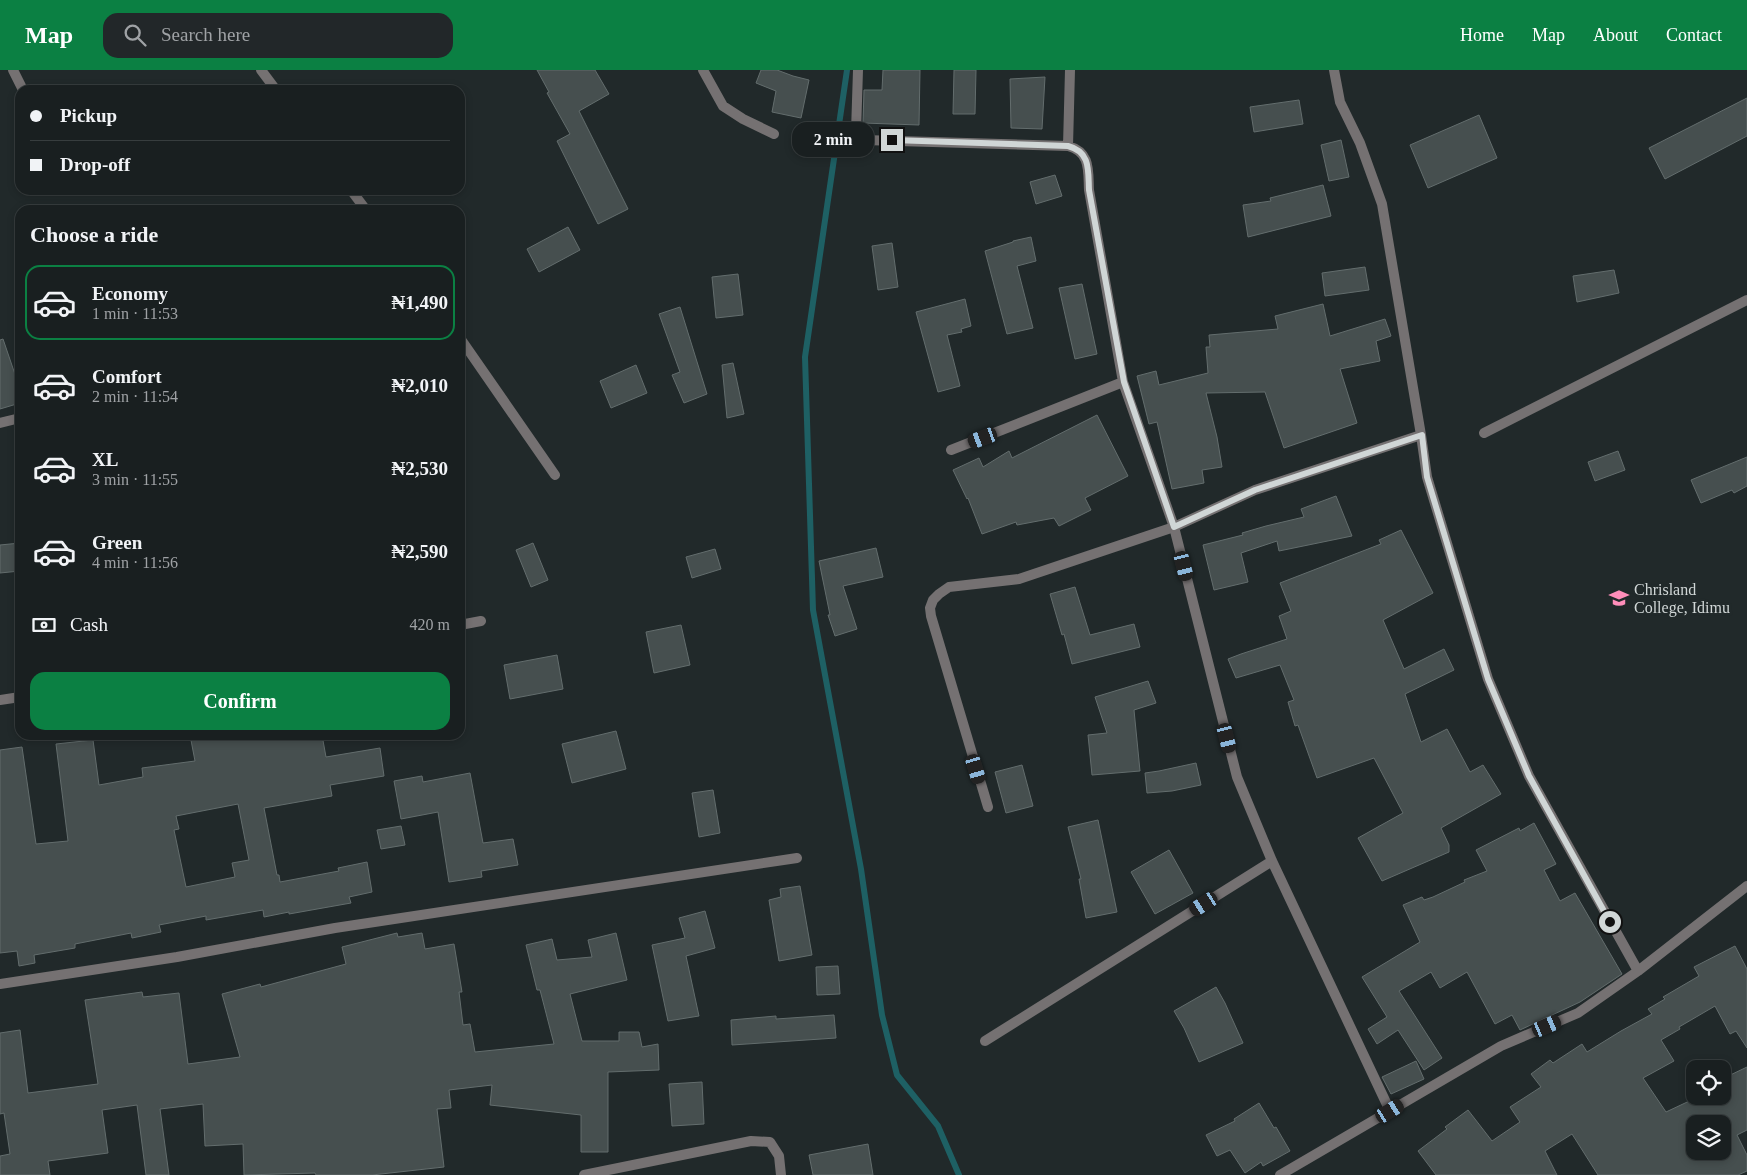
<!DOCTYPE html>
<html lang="en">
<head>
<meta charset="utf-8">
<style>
  :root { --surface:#191f20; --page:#222729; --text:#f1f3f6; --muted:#9fa2a5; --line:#373d3e; --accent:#0b8043 }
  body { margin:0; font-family:"Times New Roman",serif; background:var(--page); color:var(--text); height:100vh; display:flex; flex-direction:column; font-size:19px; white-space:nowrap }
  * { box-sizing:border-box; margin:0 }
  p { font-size:16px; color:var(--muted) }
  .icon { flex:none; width:28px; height:28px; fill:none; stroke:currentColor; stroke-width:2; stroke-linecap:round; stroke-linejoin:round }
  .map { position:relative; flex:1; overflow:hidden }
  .drawer { position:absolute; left:15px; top:135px; width:450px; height:535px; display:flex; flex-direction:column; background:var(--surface); border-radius:15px; box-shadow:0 2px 8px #0003,0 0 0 1px var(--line) }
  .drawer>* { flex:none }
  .banner { position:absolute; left:15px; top:15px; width:450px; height:110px; border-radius:15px; box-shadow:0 2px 8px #0003,0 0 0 1px var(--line); display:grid; align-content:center; height:110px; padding:0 15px; background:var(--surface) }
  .fabs { position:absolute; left:1686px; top:990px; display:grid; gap:10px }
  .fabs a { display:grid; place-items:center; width:45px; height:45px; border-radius:10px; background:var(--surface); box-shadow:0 2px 8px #0003,0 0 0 1px var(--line); font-size:25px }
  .end { position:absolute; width:22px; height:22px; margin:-11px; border:6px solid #d0d6d6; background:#111; box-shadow:0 0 0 2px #111 }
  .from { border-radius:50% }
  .bubble { position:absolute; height:35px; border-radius:15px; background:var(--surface); box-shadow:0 2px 8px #0003,0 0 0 1px var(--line); font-size:16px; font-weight:700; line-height:35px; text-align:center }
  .car { position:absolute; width:15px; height:30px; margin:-15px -8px; border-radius:6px; box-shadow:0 0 4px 1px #0007; background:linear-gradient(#222 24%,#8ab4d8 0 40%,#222 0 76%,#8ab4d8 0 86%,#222 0) }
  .banner b { display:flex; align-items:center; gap:18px; height:48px; font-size:19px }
  .banner b+b { border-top:1px solid var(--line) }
  .banner i { width:12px; height:12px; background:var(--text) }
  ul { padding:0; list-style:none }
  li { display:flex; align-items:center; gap:15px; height:75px; margin:0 10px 8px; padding:0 5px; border:2px solid transparent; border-radius:15px }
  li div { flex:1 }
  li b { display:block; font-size:19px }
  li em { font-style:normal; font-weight:700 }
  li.on { border-color:var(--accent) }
  li>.icon { width:45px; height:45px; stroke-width:1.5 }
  h2 { padding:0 15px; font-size:22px; line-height:60px }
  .pay { display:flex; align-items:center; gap:12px; height:55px; padding:0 15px; font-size:19px }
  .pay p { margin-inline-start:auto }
  .button { display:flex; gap:10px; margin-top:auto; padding:10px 15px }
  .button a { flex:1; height:58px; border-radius:15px; background:var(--accent); color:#fff; font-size:20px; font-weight:700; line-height:58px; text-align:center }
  header { display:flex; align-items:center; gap:30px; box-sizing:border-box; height:70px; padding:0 25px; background:var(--accent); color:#fff }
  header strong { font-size:24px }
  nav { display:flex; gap:28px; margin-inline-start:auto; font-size:18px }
  .search { width:350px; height:45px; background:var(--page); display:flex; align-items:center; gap:12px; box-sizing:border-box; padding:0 18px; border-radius:15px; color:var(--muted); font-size:19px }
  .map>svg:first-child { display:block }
</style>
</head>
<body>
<header>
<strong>Map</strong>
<div class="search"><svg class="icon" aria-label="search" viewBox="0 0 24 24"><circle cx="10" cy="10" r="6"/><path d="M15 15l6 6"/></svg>Search here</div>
<nav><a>Home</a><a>Map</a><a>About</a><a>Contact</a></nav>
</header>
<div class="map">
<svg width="1747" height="1105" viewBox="0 0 1747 1105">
  <rect width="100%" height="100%" fill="#21292a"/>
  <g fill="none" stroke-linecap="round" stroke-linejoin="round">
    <path stroke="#1e6064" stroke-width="6" d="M847,0L805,287L813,540L861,799L882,945L897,1005L938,1056L959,1105"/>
  </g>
  <path fill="#464f4f" stroke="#636d6d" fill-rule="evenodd" d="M537,0H595L609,24L579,41L628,139L598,154L557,71L570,64L547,23L549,22Z
    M761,0H777L793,6L809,10L801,48L772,42L776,21L756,13Z
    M883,0H920L919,55L863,53L864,20H882Z
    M954,0H976L975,44H953Z
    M1045,7L1042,59L1011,58L1010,9Z
    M1747,28V66L1665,109L1649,78Z
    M1299,30L1303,54L1254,62L1250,37Z
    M1479,45L1497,88L1428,118L1410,75Z
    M1341,70L1349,107L1329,111L1321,75Z
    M1055,105L1062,126L1036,134L1030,112Z
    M1323,115L1331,146L1248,167L1243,135L1271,131L1270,128Z
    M568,157L580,180L539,202L527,179Z
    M1031,167L1036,191L1017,196L1033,258L1007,264L985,181L1013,172V171Z
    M892,173L898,217L878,220L872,176Z
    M1365,197L1369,220L1325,226L1322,203Z
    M1614,200L1619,223L1577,232L1573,206Z
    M738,204L743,245L716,248L712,207Z
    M1082,214L1097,284L1075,289L1059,218Z
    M965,229L971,256L961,259L962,262L947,265L960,316L938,322L916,242Z
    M1323,234L1330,266L1385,249L1391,266L1376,271L1380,291L1340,299L1357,353L1284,378L1265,322L1206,323L1217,367L1222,397L1202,400L1204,413L1172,419L1157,352L1149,354L1137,306L1156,301L1159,315L1208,303L1206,277H1210L1209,265L1278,259L1275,246Z
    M680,237L707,324L684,333L672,305L680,302L659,244Z
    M3,269L20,319V333L0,339V270Z
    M733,293L744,344L727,348L722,295Z
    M636,295L647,323L611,338L600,311Z
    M1097,345L1128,406L1085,428L1091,440L1059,456L1054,448L1017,455L1016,452L982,464L968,428L967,429L953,400L979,388L983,397L1009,381L1012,388Z
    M1618,381L1625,400L1595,411L1588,392Z
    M1747,387V416L1734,423L1732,420L1701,433L1691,410Z
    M1336,426L1352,466L1279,481L1277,471L1241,483L1248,512L1214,520L1203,475L1243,465L1242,463L1266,456L1304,447L1301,439Z
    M1401,460L1433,523L1383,550L1404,599L1444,579L1454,600L1405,624L1421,672L1447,659L1470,702L1483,695L1501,724L1441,758L1449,775V782L1382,811L1358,768L1403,743L1374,688L1317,708L1298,655L1295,656L1288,632L1294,630L1280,595L1236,608L1228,589L1241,584L1287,569L1279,546L1291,541L1280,513L1381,474L1379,470Z
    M20,473V501L0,503V475Z
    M533,473L548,510L531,517L516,480Z
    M876,478L883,507L843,516L857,559L835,566L828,545H830L819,491Z
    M715,479L721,499L692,508L686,487Z
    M1075,517L1090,565L1134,554L1140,577L1072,594L1064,564L1062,565L1050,524Z
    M681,555L690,595L654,603L646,562Z
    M557,585L563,619L510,629L504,595Z
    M1148,611L1156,633L1134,640L1140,701L1092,705L1088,665L1107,663L1095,627Z
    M616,661L626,699L572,713L562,674Z
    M190,665H322L326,687L380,678L384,706L330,715L332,726L264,738L277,805H279L280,812L339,801L338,798L367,792L372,822L349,827L351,833L289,844V842L264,847L263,840L206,850V846L159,855L161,862L132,868L131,863L75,874V878L34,885L35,893L19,896L17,881L0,883V680L22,677L36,774L68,771L56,674L93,670L99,715L143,707L142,698L195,691ZM238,734L249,790L232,793L235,807L186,817L174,760L179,759L176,746Z
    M1196,693L1201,715L1172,721L1147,723L1145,703L1159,701Z
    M1022,695L1033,736L1006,743L995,702Z
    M470,703L483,773L513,769L518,795L481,801L482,807L449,812L438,742L401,749L394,711L422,706L423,712Z
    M713,720L720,763L699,767L692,723Z
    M1098,750L1117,842L1086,848L1079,809H1081L1068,757Z
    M1534,753L1556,794L1544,800L1560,831L1575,823L1622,904L1580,932L1520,960L1512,945L1495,954L1467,902L1440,918L1431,902L1399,921L1442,988L1424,1000L1398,960L1377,974L1368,959L1387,947L1362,907L1420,872L1403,835L1422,827L1424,830L1433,827L1465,812L1464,810L1487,801L1476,780L1519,758L1520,761Z
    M401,756L405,775L381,779L377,760Z
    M1169,780L1193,823L1155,844L1131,802Z
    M800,816L812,885L779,891L769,830L781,827L780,819Z
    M705,841L715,878L686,886L699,946L668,951L652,875L685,868L679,848Z
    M397,863L398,867L422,863L425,879L454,874L462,922H459L463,955L470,954L475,982L554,974L540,920H537L526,875L552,869L557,890L592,887L588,870L616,863L627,910L570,924L582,971H619V962H639L642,977L658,974L659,1000L608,1002V1082H581V1045L490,1035L492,1015L449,1020L451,1038L437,1039L444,1097L372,1105H316L315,1103L244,1105L243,1074L205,1076L203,1034L160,1039L169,1105H146L137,1035L102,1040L108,1083L48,1091L50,1105H0V1086L10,1084L4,1043L0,1044V963L20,960L28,1023L98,1014L85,930L142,922L143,927L179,923L188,994L240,987L222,924L260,914L261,917L346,894L342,877Z
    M1735,876L1747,899V978L1736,961L1730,964L1715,936L1679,957L1680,959L1661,970L1674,991L1643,1008L1666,1042L1700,1026H1722V1009L1747,997V1060L1737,1065L1747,1085V1101L1738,1105H1598L1572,1064L1545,1081L1557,1105H1436L1418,1081L1447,1059L1445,1057L1468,1040L1492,1071L1520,1052L1510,1037L1541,1017L1531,1004L1550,990L1553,993L1582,974L1587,982L1621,961L1652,944L1648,939L1665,929L1663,927L1699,906L1694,897ZM1695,1054H1722V1081H1695Z
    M838,896L840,924L817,925L816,897Z
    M1216,917L1225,933L1243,973L1199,992L1184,958L1174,941Z
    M834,945L836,968L732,975L731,950L776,946V949Z
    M1416,991L1424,1009L1391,1024L1382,1007Z
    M702,1012L704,1054L672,1056L669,1014Z
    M1259,1033L1274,1058L1276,1057L1290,1081L1263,1096L1261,1092L1245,1103L1230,1080L1217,1086L1206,1065L1235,1051L1234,1049Z
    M868,1074L873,1105H813L809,1085Z"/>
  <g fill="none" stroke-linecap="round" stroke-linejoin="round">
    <path stroke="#757172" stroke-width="10" d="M13,0L23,20
      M1484,363L1747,230"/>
    <path stroke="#757172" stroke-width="10" d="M261,0L276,20
      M703,0L723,36L743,49L774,64
      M858,0L856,62L864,70L1068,76
      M1070,0L1068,76C1091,82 1088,101 1089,120L1123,312L1174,457L1237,707L1272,791L1390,1041
      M1334,0L1340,32L1360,73L1382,134L1421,365L1427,407L1488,609L1529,706L1638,901
      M351,120L366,140
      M460,268L555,405
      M0,353L20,348
      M951,380L1123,312
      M460,555L481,551
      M0,630L20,627
      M988,737L931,546L930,538L933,530L939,524L949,517L1019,509L1174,457L1255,420L1421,365
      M0,914L177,887L335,858L797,788
      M985,971L1272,791
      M584,1105L751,1071L770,1072L779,1086L781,1105
      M1280,1105L1501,976L1578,943L1638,901L1747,816"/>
  </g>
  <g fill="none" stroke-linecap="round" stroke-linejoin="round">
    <path stroke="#d0d6d6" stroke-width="6" d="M892,70L1068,76C1091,82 1088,101 1089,120L1124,312L1174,457L1255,420L1422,365L1427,407L1488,609L1529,706L1610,852"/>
  </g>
  <defs>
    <symbol id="school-bare" viewBox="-9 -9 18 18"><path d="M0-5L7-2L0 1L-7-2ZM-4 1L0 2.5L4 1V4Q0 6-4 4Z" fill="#ff8eba" stroke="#21292a" stroke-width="2.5" paint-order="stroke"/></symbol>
  </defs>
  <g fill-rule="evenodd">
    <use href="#school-bare" x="1605" y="514" width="28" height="28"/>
  </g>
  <g text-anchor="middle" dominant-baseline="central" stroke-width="5" stroke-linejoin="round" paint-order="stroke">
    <g font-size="16" fill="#d0d6d6" stroke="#21292a" text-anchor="start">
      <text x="1634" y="519">Chrisland<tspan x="1634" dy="18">College, Idimu</tspan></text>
    </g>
  </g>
</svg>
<div class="fabs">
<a><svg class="icon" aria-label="locate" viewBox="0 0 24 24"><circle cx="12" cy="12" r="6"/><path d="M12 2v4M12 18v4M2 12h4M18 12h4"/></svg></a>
<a><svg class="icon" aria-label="layers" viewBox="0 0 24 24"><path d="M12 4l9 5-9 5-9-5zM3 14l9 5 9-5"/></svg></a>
</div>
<i class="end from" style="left:1610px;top:852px"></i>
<i class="end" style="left:892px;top:70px"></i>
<div class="bubble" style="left:792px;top:52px;width:82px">2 min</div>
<i class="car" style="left:983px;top:368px;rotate:250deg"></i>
<i class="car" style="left:1184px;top:496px;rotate:166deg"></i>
<i class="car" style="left:1227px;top:668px;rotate:166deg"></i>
<i class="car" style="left:976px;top:699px;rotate:163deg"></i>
<i class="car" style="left:1204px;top:834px;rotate:238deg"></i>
<i class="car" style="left:1547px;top:956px;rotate:67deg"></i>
<i class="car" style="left:1390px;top:1041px;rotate:59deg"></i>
<div class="banner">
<b><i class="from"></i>Pickup</b>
<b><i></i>Drop-off</b>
</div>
<section class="drawer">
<h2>Choose a ride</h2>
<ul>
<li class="on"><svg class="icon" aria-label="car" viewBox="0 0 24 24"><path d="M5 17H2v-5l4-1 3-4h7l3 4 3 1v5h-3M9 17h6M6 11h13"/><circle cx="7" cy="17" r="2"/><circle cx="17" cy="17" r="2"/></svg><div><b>Economy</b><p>1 min · 11:53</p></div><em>₦1,490</em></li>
<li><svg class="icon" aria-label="car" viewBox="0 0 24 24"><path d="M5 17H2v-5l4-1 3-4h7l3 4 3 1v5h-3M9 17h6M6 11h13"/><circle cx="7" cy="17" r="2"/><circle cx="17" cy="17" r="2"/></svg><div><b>Comfort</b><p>2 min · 11:54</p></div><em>₦2,010</em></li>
<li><svg class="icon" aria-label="car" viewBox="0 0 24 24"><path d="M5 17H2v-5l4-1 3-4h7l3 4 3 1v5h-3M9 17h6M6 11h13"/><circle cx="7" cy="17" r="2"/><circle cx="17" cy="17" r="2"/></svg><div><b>XL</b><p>3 min · 11:55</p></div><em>₦2,530</em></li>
<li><svg class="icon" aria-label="car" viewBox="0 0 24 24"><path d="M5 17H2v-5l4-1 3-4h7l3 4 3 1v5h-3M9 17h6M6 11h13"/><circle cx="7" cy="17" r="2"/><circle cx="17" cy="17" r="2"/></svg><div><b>Green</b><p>4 min · 11:56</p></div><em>₦2,590</em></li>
</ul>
<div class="pay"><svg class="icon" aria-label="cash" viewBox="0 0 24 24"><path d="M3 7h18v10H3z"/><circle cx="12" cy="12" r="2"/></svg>Cash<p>420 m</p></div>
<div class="button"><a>Confirm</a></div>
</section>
</div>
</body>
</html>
